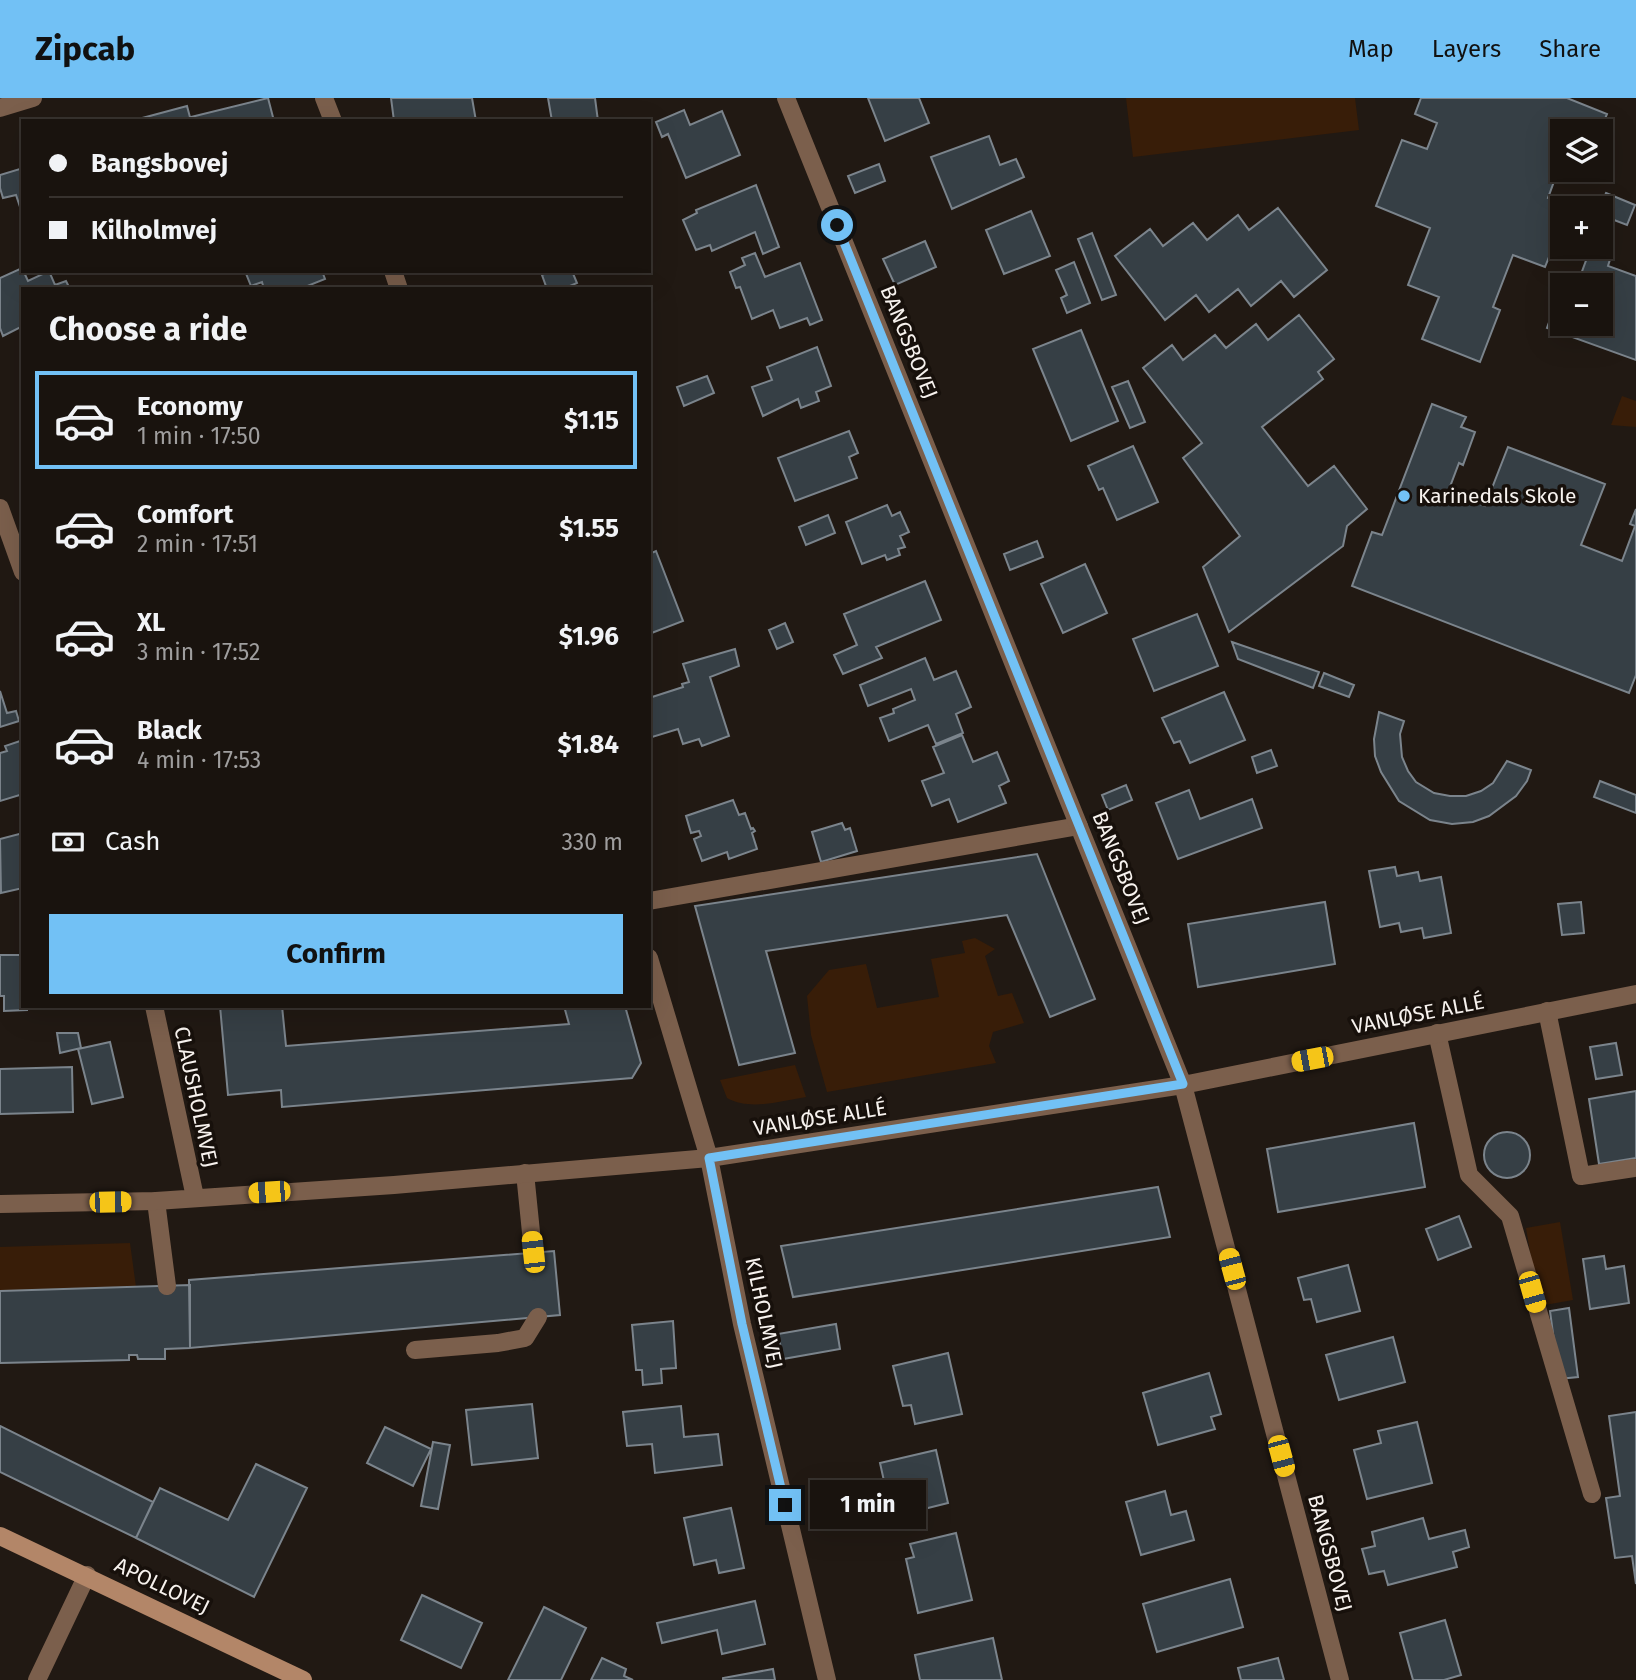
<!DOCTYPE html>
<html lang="en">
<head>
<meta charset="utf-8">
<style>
  :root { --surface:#19130e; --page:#26201c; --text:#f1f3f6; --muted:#9f9e9e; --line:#37322e; --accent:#72c1f5 }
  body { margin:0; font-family:"Fira Sans",sans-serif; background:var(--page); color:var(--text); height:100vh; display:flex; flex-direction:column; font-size:26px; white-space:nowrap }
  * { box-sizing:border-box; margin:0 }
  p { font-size:23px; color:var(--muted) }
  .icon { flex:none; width:38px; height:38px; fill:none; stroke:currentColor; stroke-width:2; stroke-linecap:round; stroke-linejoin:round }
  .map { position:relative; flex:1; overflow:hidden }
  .side { position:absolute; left:21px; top:189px; width:630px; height:721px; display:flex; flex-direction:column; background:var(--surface); border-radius:0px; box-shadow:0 7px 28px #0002,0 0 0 2px var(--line) }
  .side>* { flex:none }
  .banner { position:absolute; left:21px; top:21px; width:630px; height:154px; border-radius:0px; box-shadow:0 7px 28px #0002,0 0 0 2px var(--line); display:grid; align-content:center; height:154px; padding:0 28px; background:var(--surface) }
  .controls { position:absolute; left:1550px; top:21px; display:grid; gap:14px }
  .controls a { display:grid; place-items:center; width:63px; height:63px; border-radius:0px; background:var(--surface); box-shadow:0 7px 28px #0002,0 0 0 2px var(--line); font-size:35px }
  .end { position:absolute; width:32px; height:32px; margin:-16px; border:9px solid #72c1f5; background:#111; box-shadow:0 0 0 4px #111 }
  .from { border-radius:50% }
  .bubble { position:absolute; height:49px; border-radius:0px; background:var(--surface); box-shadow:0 7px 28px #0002,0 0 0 2px var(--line); font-size:23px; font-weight:700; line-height:49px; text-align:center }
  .car { position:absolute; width:21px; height:42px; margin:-21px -10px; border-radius:9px; box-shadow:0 0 5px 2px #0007; background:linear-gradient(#f5c518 24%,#345 0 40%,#f5c518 0 76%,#345 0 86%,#f5c518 0) }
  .banner b { display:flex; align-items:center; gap:24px; height:66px; font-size:26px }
  .banner b+b { border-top:2px solid var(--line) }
  .banner i { width:18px; height:18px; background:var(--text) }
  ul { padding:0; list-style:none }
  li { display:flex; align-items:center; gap:21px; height:98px; margin:0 14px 10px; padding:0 14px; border:4px solid transparent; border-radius:0px }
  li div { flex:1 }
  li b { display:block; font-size:26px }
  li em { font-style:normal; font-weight:700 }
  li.on { border-color:var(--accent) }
  li>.icon { width:63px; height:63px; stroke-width:1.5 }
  h2 { padding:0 28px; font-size:32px; line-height:84px }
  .pay { display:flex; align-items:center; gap:18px; height:77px; padding:0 28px; font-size:26px }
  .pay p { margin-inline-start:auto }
  .button { display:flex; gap:14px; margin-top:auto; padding:14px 28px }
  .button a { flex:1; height:80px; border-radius:0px; background:var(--accent); color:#111; font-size:28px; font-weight:700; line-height:80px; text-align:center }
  header { display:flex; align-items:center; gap:42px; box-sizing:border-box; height:98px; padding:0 35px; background:var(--accent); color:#111 }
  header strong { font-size:33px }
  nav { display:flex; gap:38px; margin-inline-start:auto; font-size:24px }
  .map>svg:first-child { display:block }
</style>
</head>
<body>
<header>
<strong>Zipcab</strong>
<nav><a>Map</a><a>Layers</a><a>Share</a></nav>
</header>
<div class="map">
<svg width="1636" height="1582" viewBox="0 0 1636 1582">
  <rect width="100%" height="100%" fill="#211913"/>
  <path fill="#381d08" d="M1126,0H1355L1359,32L1133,59Z
    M1622,298L1636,303V329L1611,327Z
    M975,840L995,851L985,858L998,898L1012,895L1024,925L993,934L989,948L996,965L827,994L811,937L807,898L829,872L866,866L877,910L939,899L931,861L965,855L962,843Z
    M795,967L806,999C779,1003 751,1013 727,1000L720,982Z
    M1560,1124L1573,1202L1539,1208L1526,1130Z
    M130,1145L136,1189L0,1193V1149Z"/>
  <path fill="#363f45" stroke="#7b848c" stroke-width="2" d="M268,0L274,23H192L191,19Z
    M391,0H472L476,23H394Z
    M548,0H595L598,23H552Z
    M868,0H919L929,25L885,43Z
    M1421,0H1567L1607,16L1600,33H1563V71L1559,70L1548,100L1569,108L1568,110H1563V124L1545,169L1513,157L1493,209L1500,212L1480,264L1422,241L1439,199L1408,187L1430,130L1376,108L1402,42L1427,51L1437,25L1415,16Z
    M187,8L191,23H131Z
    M684,12L690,27L722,13L740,57L686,80L668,36L662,39L656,24Z
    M989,38L1000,67L1016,61L1024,79L952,111L931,59Z
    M879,66L885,83L855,95L848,78Z
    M23,70V118L16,97L3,100L0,90V77Z
    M756,87L779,149L763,156L755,134L712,153L710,147L696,152L683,122L697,115L696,112Z
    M1606,95L1635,107L1627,127L1601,117L1600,110Z
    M1278,110L1327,172L1294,199L1281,183L1251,208L1238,191L1209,214L1196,197L1165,222L1115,158L1150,131L1163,148L1193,125L1207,142L1238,117L1249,132Z
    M1031,113L1050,158L1004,176L986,132Z
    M1092,135L1116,197L1102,202L1078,141Z
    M925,143L936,169L895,187L883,161Z
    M1591,149L1612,155L1608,168L1636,178V262L1547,230L1561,191L1563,226H1601V187H1577Z
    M755,155L765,179L800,165L822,222L810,227L807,220L780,230L773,212L752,221L740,189L736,190L730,174L745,167L742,160Z
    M1074,164L1090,205L1067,215L1061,200L1067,197L1056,172Z
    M22,170L28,183L49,173L55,187L66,183L70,191H23V228L3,238L0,230V180Z
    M245,173H322L325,181L300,191H264L262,184L251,188Z
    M551,173H572L577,185L563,191H547L542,177Z
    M1299,217L1334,261L1318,274L1323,281L1262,329L1308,388L1334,368L1367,411L1347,428L1343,448L1229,534L1203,469L1240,438L1183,360L1202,345L1143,270L1172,247L1183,262L1215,237L1226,250L1256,226L1268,242Z
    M1081,232L1118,323L1071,343L1033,251Z
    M817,249L831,288L816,294L819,303L801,310L798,301L763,318L752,289L772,282L767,269Z
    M707,278L714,295L684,308L677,289Z
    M1128,283L1145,324L1130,330L1112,289Z
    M1432,306L1466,319L1461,329L1475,334L1463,367L1459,365L1448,394L1485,408L1508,349L1605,386L1581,447L1622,463L1635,428L1630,426L1636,411V577L1629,595L1352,488L1372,434L1382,437Z
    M849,333L858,355L849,359L857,380L795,403L778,360Z
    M1133,348L1158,404L1117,422L1103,390L1099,392L1088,368Z
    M887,407L892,418L900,414L909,434L900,438L905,449L898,451L900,457L887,462L885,457L862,466L846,424Z
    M828,417L835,435L806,447L799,429Z
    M1037,443L1043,459L1010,472L1004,456Z
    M656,453L683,523L649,536V456Z
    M1085,466L1107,515L1063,535L1041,486Z
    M925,483L941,522L876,549L882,560L843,576L834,557L857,547L844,516Z
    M1197,516L1218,568L1154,593L1133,541Z
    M785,525L793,544L777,551L769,532Z
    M1232,544L1319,574L1313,590L1238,561Z
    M735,551L739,568L710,579L729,638L702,648L699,641L683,646L678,631L649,640V600L683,589L682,586L689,584L683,566Z
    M925,560L934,582L956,573L971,609L956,616L963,635L936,646L928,627L889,643L880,620L894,615L893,611L915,602L911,591L868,608L860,587Z
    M1324,575L1354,587L1349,599L1319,588Z
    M0,593L7,615L16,613L19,623L0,629Z
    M1224,594L1245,642L1190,665L1180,643L1174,645L1162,620Z
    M1379,614L1404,623L1400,636L1402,659L1408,673L1416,684L1434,695L1450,698H1466L1481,693L1493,685L1507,663L1531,672L1527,683L1516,698L1489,718L1473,724L1452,726L1430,722L1399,703L1381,674L1375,658L1374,641Z
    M962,637L973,664L997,654L1009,683L999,688L1006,705L958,724L949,701L932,708L922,683L944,675L933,649Z
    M20,643L23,652V696L0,703V655L7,653L5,648Z
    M1271,652L1277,668L1257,675L1252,659Z
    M1600,683L1636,697V715L1594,699Z
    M1126,687L1132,702L1108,712L1102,697Z
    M1189,692L1200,721L1252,701L1262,730L1178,761L1156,705Z
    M733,702L739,717L745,715L751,731L753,730L755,733L752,735L757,751L729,761L727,754L702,763L694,741L701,738L699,733L691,735L686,718Z
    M842,725L845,732L850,730L857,753L821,764L812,734Z
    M23,735V790L1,795L0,741Z
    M1037,756L1095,901L1050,919L1007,817L766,853L795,955L739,967L695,808Z
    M1395,769L1397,778L1418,774L1420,783L1441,779L1451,835L1424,840L1422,830L1401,834L1399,825L1380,829L1369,773Z
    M1325,804L1335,866L1198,889L1188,826Z
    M1581,804L1584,835L1562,837L1558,806Z
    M0,857H23V908H27V912L4,913V898H0Z
    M220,908H282L286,948L569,926L564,908H625L641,965L632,980L282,1009L281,992L228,997Z
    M57,935H78L81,950L60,955Z
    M110,944L123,999L92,1006L78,951Z
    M1616,945L1622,977L1596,981L1590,949Z
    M72,969L73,1014L0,1016V971Z
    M1636,993V1060L1599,1066L1589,1001Z
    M1414,1025L1425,1089L1278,1114L1267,1051Z
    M1484 1057a23 23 0 1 1 46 0a23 23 0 1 1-46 0Z
    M1158,1089L1170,1139L793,1199L781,1148Z
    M1459,1118L1471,1149L1438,1162L1426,1131Z
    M554,1153L560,1217L190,1250L189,1182Z
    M1604,1158L1606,1171L1624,1168L1629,1205L1590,1211L1583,1161Z
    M1348,1167L1360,1213L1317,1224L1311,1201L1304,1202L1298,1180Z
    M190,1187V1250L165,1251V1261H138L137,1257H129V1262L0,1265V1193Z
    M1569,1210L1578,1279L1559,1281L1550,1213Z
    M673,1223L676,1270L661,1271L662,1285L643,1287L642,1272H636L632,1227Z
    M836,1226L840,1251L783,1261L778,1236Z
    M1393,1239L1405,1284L1339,1302L1326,1257Z
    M948,1255L962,1316L915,1326L911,1307L903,1308L893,1268Z
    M1209,1275L1221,1316L1211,1319L1215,1331L1158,1347L1143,1295Z
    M532,1306L538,1360L472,1367L466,1312Z
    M681,1308L684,1339L718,1336L722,1367L655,1375L652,1346L627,1348L623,1314Z
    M1636,1314V1486L1632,1458L1615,1460L1606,1400L1620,1398L1609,1318Z
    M1417,1324L1432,1385L1367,1401L1354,1352L1381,1345L1378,1333Z
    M0,1328L153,1404L136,1440L0,1374Z
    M385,1329L431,1351L413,1388L367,1365Z
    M433,1344L450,1347L438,1411L421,1408Z
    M936,1352L948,1405L892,1419L880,1365Z
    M256,1366L307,1390L254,1499L136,1440L160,1390L228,1422Z
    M1165,1393L1171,1417L1186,1413L1194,1442L1141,1457L1126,1404Z
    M731,1410L744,1470L719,1475L716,1462L694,1467L684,1420Z
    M1423,1420L1429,1441L1465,1432L1469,1449L1453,1454L1457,1469L1388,1487L1384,1473L1369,1476L1362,1451L1375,1448L1372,1434Z
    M956,1435L972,1502L918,1515L906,1461L914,1459L910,1446Z
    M1230,1481L1243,1529L1157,1554L1143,1506Z
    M422,1497L482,1525L461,1570L401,1542Z
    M755,1503L765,1546L722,1556L717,1532L662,1545L657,1525Z
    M544,1509L586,1530L561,1582H508Z
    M1445,1522L1461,1577L1444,1582H1413L1400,1535Z
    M993,1540L1002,1582H920L915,1557Z
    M602,1560L626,1571L624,1578L633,1582H591Z
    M1278,1560L1284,1582H1241L1238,1570Z
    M773,1571L775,1582H723V1580Z"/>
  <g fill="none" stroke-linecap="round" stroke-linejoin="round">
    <path stroke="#7b5f4c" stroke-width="18" d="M649,803L1079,728
      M1547,913L1581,1078L1634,1070
      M1437,935L1469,1077L1510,1118L1592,1396
      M525,1075L533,1154
      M156,1103L167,1188
      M415,1252L498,1245L525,1240L538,1219"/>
    <path stroke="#7b5f4c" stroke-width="18" d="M324,0L333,23
      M786,0L1183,987L1340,1582
      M0,10L33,0
      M393,173L399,191
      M0,410L23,474
      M649,860L709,1060L742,1226L827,1582
      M154,908L195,1099
      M0,1106L156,1103L394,1087L709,1060L1183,987L1636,896
      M37,1582L87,1477"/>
    <path stroke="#b38668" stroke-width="18" d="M0,1438L303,1582"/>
  </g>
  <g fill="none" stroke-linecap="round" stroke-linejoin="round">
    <path stroke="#72c1f5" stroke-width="9" d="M785,1407L742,1226L709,1060L1183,986L837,127"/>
  </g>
  <circle fill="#72c1f5" stroke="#17100b" stroke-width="2.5" cx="1404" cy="398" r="7"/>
  <g text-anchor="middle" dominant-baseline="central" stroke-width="7" stroke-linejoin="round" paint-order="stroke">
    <g font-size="21" fill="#f7f2ee" stroke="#17100b">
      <text transform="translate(909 244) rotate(68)">BANGSBOVEJ</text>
      <text transform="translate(1121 770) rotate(68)">BANGSBOVEJ</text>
      <text transform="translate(1418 916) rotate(-11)">VANLØSE ALLÉ</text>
      <text transform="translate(196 999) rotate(78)">CLAUSHOLMVEJ</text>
      <text transform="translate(820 1020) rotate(-9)">VANLØSE ALLÉ</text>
      <text transform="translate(764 1215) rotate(78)">KILHOLMVEJ</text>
      <text transform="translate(1330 1455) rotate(75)">BANGSBOVEJ</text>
      <text transform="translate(162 1488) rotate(26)">APOLLOVEJ</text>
    </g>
    <g font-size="21" fill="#f7f2ee" stroke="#17100b" text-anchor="start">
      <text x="1418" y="398">Karinedals Skole</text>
    </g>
  </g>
</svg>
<div class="controls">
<a><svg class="icon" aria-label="layers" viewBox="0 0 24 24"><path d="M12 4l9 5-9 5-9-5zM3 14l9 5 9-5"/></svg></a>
<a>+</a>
<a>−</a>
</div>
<i class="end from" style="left:837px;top:127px"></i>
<i class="end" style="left:785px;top:1407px"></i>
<div class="bubble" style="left:810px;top:1382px;width:116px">1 min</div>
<i class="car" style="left:1312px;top:961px;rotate:259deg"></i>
<i class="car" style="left:269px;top:1094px;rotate:266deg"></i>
<i class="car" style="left:110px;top:1104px;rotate:89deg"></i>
<i class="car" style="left:533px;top:1154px;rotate:354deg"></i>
<i class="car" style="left:1232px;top:1171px;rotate:345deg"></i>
<i class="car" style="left:1532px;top:1194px;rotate:164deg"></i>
<i class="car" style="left:1281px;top:1358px;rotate:165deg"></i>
<div class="banner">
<b><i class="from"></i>Bangsbovej</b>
<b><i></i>Kilholmvej</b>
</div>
<section class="side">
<h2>Choose a ride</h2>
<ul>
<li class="on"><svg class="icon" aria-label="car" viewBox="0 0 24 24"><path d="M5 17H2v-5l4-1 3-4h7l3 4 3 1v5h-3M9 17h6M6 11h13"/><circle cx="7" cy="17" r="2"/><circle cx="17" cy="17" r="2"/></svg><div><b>Economy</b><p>1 min · 17:50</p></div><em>$1.15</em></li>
<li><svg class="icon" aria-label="car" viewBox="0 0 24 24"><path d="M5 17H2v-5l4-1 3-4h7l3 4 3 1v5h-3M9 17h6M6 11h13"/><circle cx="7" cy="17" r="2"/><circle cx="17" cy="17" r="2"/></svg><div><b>Comfort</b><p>2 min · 17:51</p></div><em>$1.55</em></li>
<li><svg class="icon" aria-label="car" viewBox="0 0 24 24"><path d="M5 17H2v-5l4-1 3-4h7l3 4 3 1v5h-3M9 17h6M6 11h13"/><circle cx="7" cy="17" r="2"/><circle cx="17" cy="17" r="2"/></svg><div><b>XL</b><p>3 min · 17:52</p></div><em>$1.96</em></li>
<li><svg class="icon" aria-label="car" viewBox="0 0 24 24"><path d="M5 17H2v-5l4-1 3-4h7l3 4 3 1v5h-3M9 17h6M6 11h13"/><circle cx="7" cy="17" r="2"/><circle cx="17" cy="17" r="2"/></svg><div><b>Black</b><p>4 min · 17:53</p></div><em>$1.84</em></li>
</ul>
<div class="pay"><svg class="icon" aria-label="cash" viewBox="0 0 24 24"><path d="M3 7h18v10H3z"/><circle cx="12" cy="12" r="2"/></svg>Cash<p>330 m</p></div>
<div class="button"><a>Confirm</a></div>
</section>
</div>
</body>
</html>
